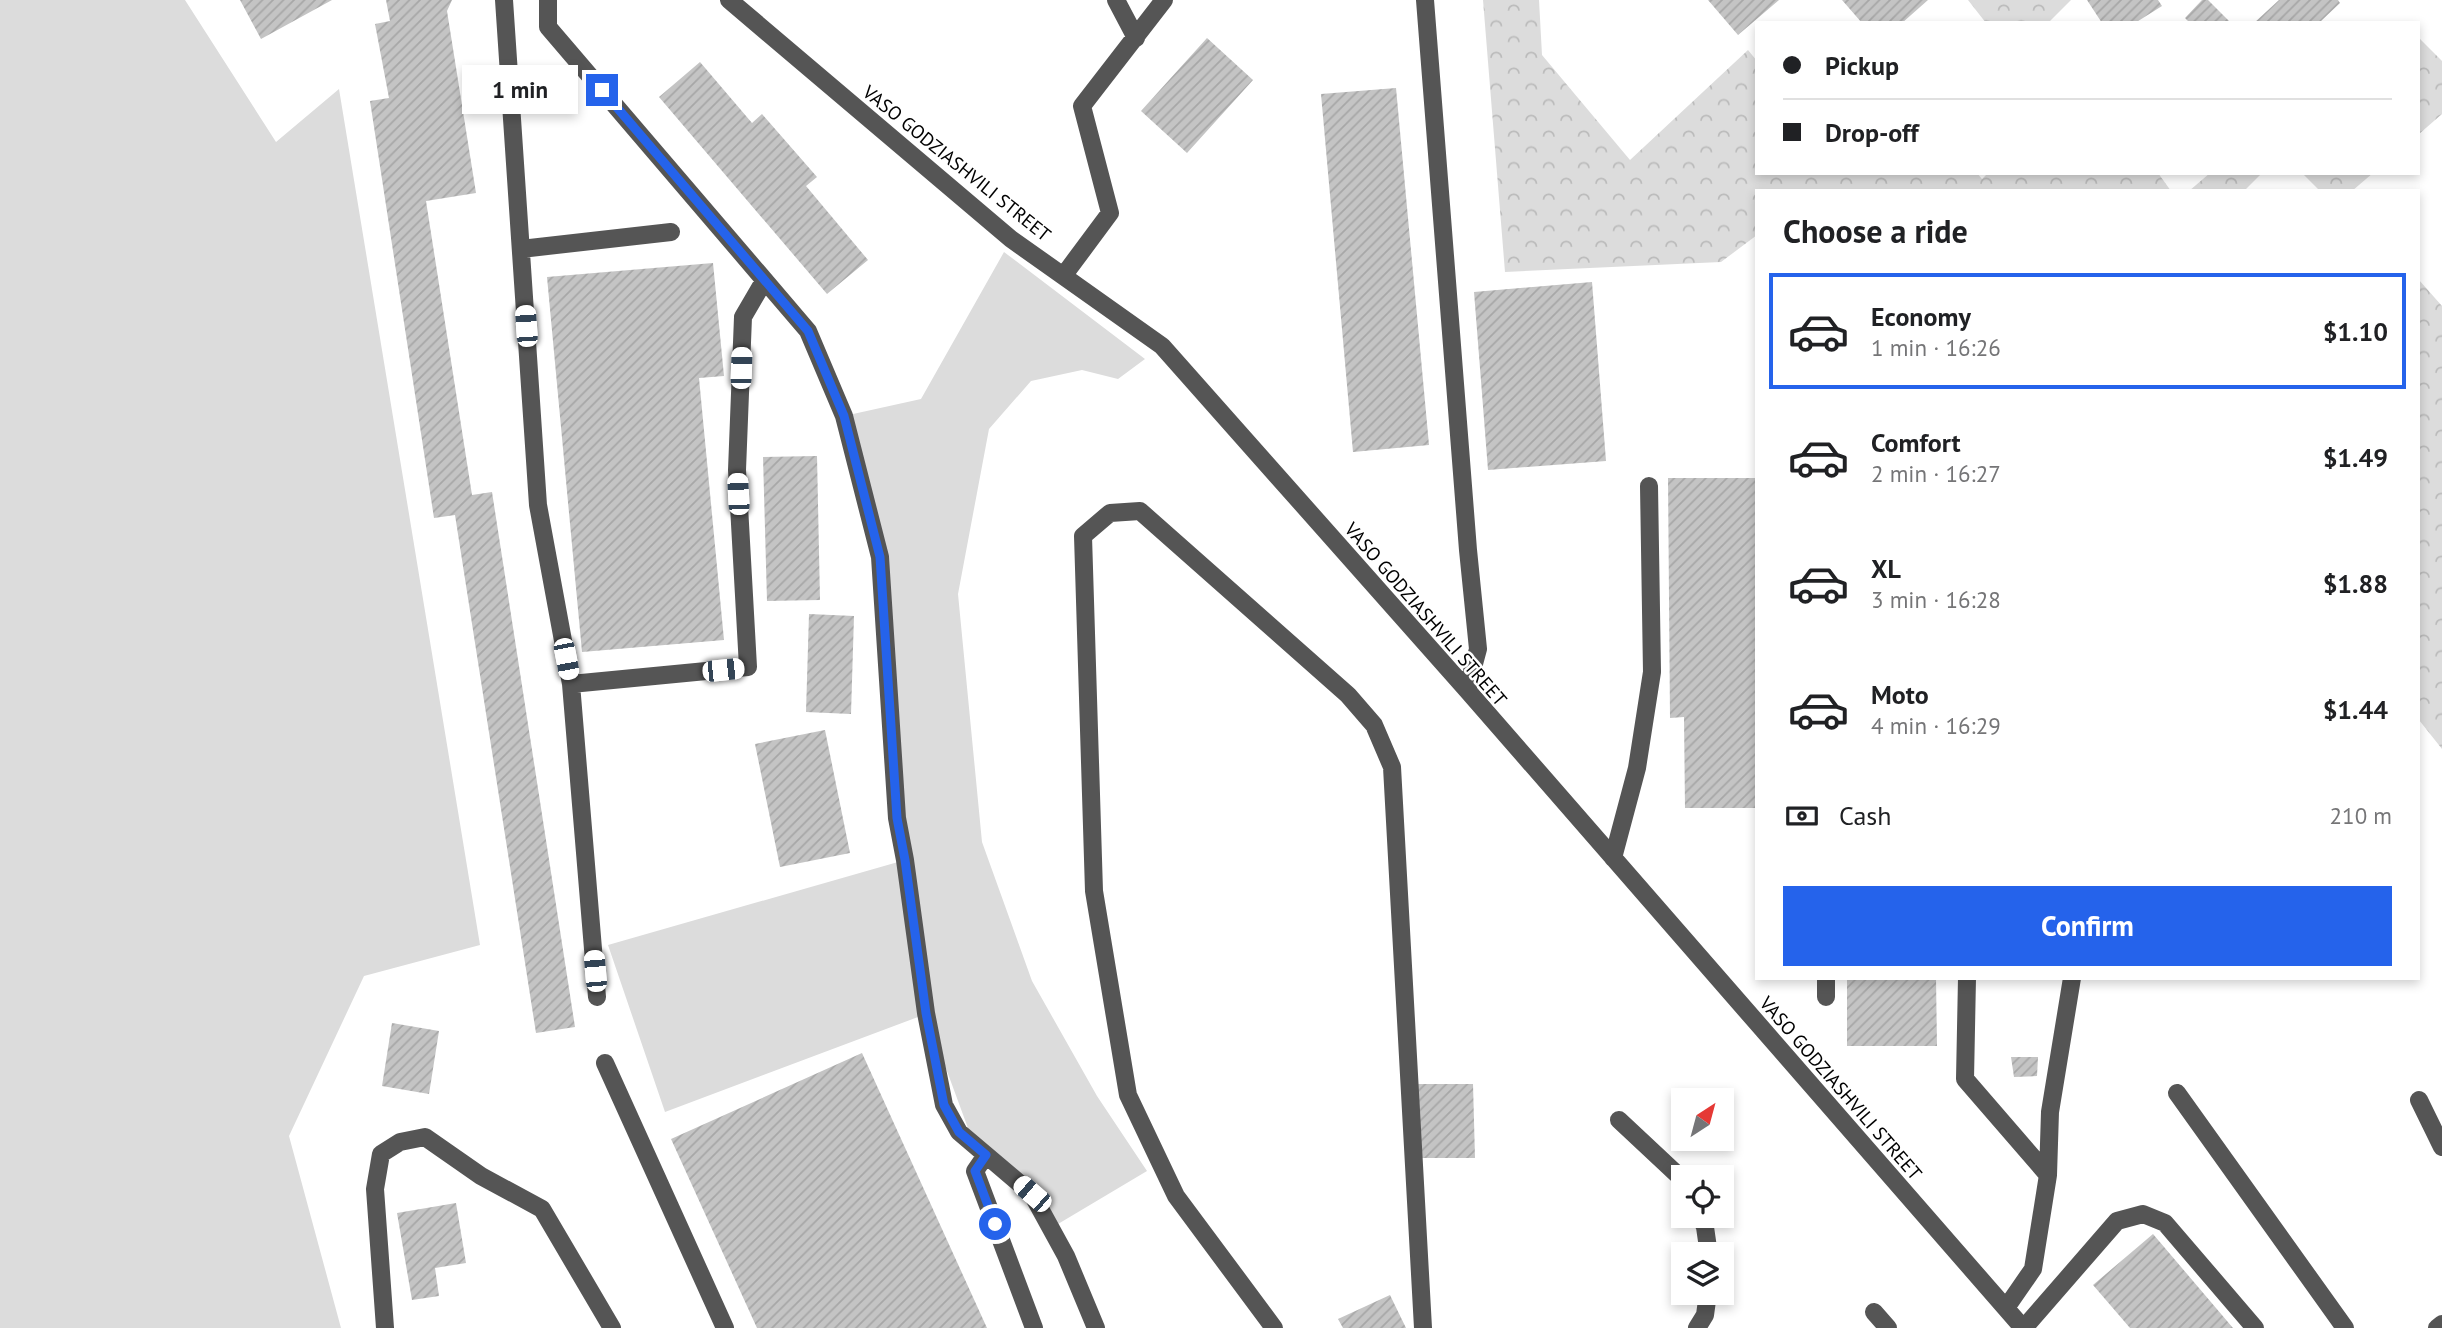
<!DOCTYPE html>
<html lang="en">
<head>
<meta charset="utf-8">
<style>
  :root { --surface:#fff; --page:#f2f2f2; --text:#202124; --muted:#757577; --line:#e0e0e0; --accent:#2563eb }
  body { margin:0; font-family:"PT Sans",sans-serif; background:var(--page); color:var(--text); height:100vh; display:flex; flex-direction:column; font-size:26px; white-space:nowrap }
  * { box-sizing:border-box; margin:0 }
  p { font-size:23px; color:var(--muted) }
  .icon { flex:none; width:38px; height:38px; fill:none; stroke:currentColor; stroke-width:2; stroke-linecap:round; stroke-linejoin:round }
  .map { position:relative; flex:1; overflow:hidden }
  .details { position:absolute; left:1755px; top:189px; width:665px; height:791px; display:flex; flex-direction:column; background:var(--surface); border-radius:0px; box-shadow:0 4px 10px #0003 }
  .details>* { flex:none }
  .banner { position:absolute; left:1755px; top:21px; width:665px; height:154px; border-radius:0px; box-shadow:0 4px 10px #0003; display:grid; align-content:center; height:154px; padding:0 28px; background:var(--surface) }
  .needle { width:46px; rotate:36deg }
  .tools { position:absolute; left:1671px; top:1088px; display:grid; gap:14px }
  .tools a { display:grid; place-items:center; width:63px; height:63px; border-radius:0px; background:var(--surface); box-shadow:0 4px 10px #0003; font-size:35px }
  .end { position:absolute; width:32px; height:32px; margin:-16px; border:9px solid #2563eb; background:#fff; box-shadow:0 0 0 4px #fff }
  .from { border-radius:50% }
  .bubble { position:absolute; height:49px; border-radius:0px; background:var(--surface); box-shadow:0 4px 10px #0003; font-size:23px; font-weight:600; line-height:49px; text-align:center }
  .car { position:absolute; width:21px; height:42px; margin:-21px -10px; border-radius:9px; box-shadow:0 0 5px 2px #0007; background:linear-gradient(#fff 24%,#345 0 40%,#fff 0 76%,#345 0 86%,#fff 0) }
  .banner b { display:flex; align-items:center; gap:24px; height:66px; font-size:26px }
  .banner b+b { border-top:2px solid var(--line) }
  .banner i { width:18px; height:18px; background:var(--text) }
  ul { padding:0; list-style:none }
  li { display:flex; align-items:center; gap:21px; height:116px; margin:0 14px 10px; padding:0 14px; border:4px solid transparent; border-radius:0px }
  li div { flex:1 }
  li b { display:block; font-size:26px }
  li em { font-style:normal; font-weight:600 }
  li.selected { border-color:var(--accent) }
  li>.icon { width:63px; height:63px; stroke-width:1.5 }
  h2 { padding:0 28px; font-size:32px; line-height:84px }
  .pay { display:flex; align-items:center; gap:18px; height:77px; padding:0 28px; font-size:26px }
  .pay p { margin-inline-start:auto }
  .primary-button { display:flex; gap:14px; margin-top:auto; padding:14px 28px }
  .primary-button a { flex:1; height:80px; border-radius:0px; background:var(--accent); color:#fff; font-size:28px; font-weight:600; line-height:80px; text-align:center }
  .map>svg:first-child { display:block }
</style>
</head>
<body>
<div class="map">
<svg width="2442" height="1328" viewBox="0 0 2442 1328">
  <defs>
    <pattern id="forest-crowns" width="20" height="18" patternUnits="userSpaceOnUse" patternTransform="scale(1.75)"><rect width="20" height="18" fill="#dcdcdc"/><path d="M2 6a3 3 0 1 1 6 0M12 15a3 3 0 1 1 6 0" fill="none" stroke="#bbb"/></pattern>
    <pattern id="building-hatch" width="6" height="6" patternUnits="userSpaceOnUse" patternTransform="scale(1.75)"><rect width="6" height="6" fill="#c4c4c4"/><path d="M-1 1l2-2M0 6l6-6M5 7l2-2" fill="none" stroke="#a7a7a7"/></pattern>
  </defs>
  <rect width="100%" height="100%" fill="#fff"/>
  <path fill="#dcdcdc" d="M0,0H185L276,142L339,89L480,945L364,976L289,1136L341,1328H0Z
    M1004,252L1145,359L1118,379L1082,370L1031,381L989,429L958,594L982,842L1032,981L1097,1096L1147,1171L1058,1224L972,1139L926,1014L665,1112L608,945L905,860L880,557L844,416L921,399Z"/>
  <path fill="url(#forest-crowns)" d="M1483,0H1539L1542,55L1630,160L1748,50L1757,61V173H1977L1982,179L1988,173H2158L2171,191H1757V235L1721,262L1505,272Z
    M1968,0H2071L2048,23H1986Z
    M2419,38L2442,61V114L2419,134Z
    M2210,173H2262L2244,191H2189Z
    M2302,173H2373L2352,191H2320Z
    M2419,280L2442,306V749L2419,720Z"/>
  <path fill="url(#building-hatch)" d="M240,0H332L261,39Z
    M386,0H452L447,11L476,193L426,201L472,495L492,492L575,1027L536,1033L455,515L434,518L370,101L389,98L375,24L390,21Z
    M1708,0H1779L1738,35Z
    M1842,0H1928L1902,23H1862Z
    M2087,0H2158L2162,6L2135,23H2102Z
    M2202,0H2208L2231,23H2190L2185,18Z
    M2279,0H2338L2340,3L2321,21L2322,23H2254Z
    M1207,38L1253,80L1187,153L1141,111Z
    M700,62L752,123L762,114L817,177L806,186L868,260L827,294L659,97Z
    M1396,88L1429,445L1353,452L1321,94Z
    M713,263L724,376L699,378L724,640L582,652L547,277Z
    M1592,282L1606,461L1488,470L1474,292Z
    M817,456L820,600L767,601L763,457Z
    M1668,478H1757V808H1685L1684,717L1670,718Z
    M809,614L854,616L851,714L806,712Z
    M825,730L850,853L780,867L755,744Z
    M1847,978H1936L1937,1046H1847Z
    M392,1023L439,1031L429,1094L382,1086Z
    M862,1053L987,1328H757L671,1139Z
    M2011,1057H2038L2037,1076L2014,1077Z
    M1415,1084H1473L1475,1158H1416Z
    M456,1203L466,1263L435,1268L439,1296L412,1300L397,1213Z
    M2153,1234L2233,1328H2130L2093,1285Z
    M1390,1295L1406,1328H1343L1338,1319Z"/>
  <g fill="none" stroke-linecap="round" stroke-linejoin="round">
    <path stroke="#555" stroke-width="18" d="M504,0L538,505L571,684L597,997
      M548,0V27L808,331L844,416L880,557L897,818L905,860L926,1013L944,1105L959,1132L1032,1194L1066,1256L1096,1328
      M729,0L1011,239L1162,346L1467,690L2023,1328
      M1116,0L1136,38
      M1425,0L1468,550L1478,649L1467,690
      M521,249L671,232
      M1064,275L1110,213L1082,106L1164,0
      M571,684L748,667L737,470L743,317L764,281
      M1613,858L1637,768L1652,672L1649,486
      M1967,978L1965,1079L2048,1175
      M1826,997V978
      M605,1063L725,1328
      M2177,1093L2345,1328
      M2419,1100L2442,1147
      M1619,1120L1681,1178L1684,1183
      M986,1155L975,1171L1034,1328
      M1700,1216L1705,1227L1709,1255
      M2006,1308L2033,1269L2048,1175L2050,1112L2072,978
      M1874,1312L1888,1328
      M385,1328L375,1189L381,1154L400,1142L425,1137L481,1176L542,1209L612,1328
      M1274,1328L1176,1196L1128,1095L1094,891L1083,536L1110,513L1140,511L1348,695L1374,725L1392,767L1423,1328
      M1697,1328L1705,1315L1708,1293
      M2024,1328L2117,1221L2143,1214L2165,1223L2255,1328
      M2437,1328L2442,1324"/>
  </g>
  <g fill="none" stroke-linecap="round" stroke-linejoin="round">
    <path stroke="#2563eb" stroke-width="9" d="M602,90L808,331L844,416L880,557L897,818L905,860L926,1013L944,1105L959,1132L986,1155L975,1171L995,1224"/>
  </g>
  <g text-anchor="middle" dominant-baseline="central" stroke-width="5" stroke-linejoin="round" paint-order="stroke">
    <g font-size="19" fill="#000" stroke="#fff">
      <text transform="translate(957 163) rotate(39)">VASO GODZIASHVILI STREET</text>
      <text transform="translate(1426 614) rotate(49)">VASO GODZIASHVILI STREET</text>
      <text transform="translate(1841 1088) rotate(49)">VASO GODZIASHVILI STREET</text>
    </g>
  </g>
</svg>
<div class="tools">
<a><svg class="needle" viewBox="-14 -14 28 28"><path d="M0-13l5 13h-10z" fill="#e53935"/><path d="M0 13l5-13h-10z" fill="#757577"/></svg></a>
<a><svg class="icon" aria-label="locate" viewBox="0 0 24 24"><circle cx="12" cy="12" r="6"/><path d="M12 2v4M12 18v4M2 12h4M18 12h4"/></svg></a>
<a><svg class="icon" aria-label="layers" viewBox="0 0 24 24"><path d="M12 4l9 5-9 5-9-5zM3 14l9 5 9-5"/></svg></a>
</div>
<i class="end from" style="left:995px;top:1224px"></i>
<i class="end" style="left:602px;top:90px"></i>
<div class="bubble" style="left:462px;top:65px;width:116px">1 min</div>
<i class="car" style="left:526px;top:326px;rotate:356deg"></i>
<i class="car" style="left:741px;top:368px;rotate:2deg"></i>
<i class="car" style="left:738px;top:494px;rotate:357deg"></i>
<i class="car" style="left:566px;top:659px;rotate:169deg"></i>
<i class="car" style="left:723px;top:670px;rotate:84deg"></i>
<i class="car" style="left:595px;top:971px;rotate:355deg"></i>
<i class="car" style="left:1032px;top:1194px;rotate:311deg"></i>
<div class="banner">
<b><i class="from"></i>Pickup</b>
<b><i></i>Drop-off</b>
</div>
<section class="details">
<h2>Choose a ride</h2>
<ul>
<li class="selected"><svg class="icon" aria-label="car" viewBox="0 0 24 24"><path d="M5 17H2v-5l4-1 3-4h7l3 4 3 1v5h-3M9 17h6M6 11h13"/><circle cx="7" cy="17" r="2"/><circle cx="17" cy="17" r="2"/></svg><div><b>Economy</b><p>1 min · 16:26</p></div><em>$1.10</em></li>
<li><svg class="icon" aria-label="car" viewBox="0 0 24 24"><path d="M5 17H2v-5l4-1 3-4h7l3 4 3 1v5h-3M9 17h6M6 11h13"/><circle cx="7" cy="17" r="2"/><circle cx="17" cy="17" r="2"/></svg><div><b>Comfort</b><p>2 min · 16:27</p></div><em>$1.49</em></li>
<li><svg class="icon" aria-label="car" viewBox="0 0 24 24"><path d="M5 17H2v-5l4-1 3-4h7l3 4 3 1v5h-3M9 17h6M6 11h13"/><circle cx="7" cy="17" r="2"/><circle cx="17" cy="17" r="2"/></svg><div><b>XL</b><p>3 min · 16:28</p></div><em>$1.88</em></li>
<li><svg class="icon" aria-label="car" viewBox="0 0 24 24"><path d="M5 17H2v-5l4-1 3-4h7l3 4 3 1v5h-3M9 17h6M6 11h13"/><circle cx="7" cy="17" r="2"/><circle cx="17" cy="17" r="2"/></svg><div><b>Moto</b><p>4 min · 16:29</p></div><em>$1.44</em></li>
</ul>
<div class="pay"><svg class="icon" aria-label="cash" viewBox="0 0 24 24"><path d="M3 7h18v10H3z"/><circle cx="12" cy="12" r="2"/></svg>Cash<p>210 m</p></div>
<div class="primary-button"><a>Confirm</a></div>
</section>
</div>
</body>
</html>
